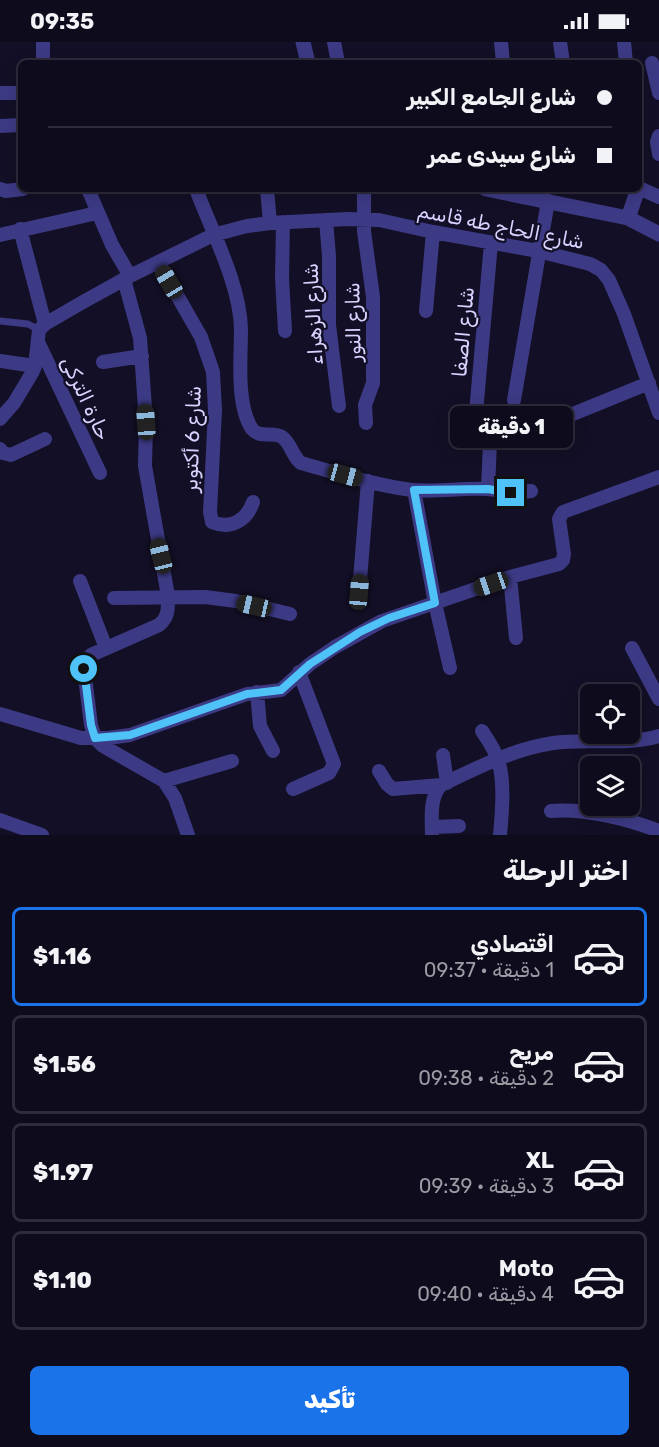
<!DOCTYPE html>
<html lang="ar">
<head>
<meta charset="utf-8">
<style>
  :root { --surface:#0e0b1c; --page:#1c1929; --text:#f1f3f6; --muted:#9b9ba3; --line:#2e2b3b; --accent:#1a73e8 }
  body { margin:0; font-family:Rubik,"Noto Naskh Arabic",sans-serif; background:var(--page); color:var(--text); direction:rtl; height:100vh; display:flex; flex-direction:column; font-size:22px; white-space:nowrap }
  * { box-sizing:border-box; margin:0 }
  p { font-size:20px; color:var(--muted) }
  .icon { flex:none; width:33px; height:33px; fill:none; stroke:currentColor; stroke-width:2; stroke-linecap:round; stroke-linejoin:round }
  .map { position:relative; height:793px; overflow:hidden; direction:ltr }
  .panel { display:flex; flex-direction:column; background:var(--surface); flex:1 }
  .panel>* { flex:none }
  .hud { position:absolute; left:18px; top:18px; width:624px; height:132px; border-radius:9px; box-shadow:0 3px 15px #0003,0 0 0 2px var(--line); direction:rtl; display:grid; align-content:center; height:132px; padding:0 30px; background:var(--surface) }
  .fabs { position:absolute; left:580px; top:642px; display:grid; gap:12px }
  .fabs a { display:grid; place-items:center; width:60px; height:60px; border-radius:9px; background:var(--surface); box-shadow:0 3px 15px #0003,0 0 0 2px var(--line); font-size:30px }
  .end { position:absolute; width:27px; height:27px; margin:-14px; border:8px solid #4fc3f7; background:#111; box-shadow:0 0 0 3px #111 }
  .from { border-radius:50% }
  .bubble { position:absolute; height:42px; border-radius:9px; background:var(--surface); box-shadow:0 3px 15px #0003,0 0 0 2px var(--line); font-size:20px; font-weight:800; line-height:42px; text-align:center; direction:rtl }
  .car { position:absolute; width:18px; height:36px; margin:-18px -9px; border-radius:8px; box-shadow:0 0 4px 2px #0007; background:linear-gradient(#222 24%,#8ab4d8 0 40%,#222 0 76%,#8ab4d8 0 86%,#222 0) }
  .hud b { display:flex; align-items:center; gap:21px; height:57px; font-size:22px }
  .hud b+b { border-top:2px solid var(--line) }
  .hud i { width:15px; height:15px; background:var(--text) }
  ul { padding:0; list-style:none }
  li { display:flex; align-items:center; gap:18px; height:99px; margin:0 12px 9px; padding:0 18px; border:3px solid var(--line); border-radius:9px }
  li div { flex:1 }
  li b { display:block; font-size:22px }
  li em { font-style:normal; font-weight:800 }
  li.active { border-color:var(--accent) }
  li>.icon { width:54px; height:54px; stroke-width:1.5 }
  h2 { padding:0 30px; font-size:27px; line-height:72px }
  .button { display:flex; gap:12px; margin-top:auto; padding:12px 30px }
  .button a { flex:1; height:69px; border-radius:9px; background:var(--accent); color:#fff; font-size:24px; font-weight:800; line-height:69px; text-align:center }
  .status { display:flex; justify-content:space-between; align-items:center; height:42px; padding:0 30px; background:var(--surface); direction:ltr }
  .status svg { height:16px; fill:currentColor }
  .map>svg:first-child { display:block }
</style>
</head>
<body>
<div class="status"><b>09:35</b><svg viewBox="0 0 49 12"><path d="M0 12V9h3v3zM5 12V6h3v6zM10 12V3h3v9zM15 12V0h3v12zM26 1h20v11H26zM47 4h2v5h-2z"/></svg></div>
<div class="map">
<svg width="659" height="793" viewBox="0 0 659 793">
  <rect width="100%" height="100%" fill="#130f26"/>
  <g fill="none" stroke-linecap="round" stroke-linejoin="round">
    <path stroke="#3d3a85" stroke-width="7" d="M0,279L28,282L39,288"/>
    <path stroke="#3d3a85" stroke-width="14" d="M43,0V21
      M334,0L338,21
      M501,0L503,21
      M560,0L563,21
      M624,0L626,21
      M652,21L659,51
      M0,51H21
      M0,84L21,83
      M659,94L657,100L659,112
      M639,146L659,155
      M0,147L6,149L23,147
      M88,147L112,203L130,234
      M196,147C212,190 240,242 241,287C241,315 236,363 252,387C260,397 273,389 282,395C291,401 292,414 301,421C337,431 374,443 412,448C437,450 461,446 486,447C502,448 515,452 531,449
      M267,147L270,181
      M364,147V189L373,255V341L365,363L366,381
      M326,178L329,214V283L339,364
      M283,180L282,236L285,289
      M20,187L45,282
      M0,193L97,171
      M158,220L201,295L213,330L215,368L210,470L212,480C231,488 247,478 253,460
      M124,237L140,296L146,380L145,424L168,554C168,566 169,575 159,583L91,613L85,622L84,627L91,683L95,696L103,704L164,739L175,756L188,793
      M426,269L433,190
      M38,300L100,431
      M0,319L35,324
      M103,320L142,314
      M514,358L548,159
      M0,377L14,361L32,331L35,324L39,288L45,282L83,260L130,234L213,193L247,184L270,181L348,177L379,178L433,190L538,209L590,222L601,228L609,238L624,272L659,371
      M475,382L491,201
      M0,407L3,411L11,413L45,397
      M488,447L490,400L495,390L546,383L649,341
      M414,448L435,561L450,626
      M510,535L516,596
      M80,539L106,606
      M359,550L368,439
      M114,556L205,555L236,559L290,572
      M632,606L659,657
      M257,650L260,684L273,709
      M0,672L81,696H108L130,693L247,652L281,648L310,622L335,605L382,579L510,535L559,522L563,518L564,512L559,477L563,470L659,435
      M482,689C488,698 495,708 498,718C505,739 502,771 500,793
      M443,713L447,741
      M379,729L387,742L393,747L441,743
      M164,739L232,719
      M293,747L329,731L334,722L299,630
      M551,769C584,766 628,777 659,789
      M0,778L42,793
      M432,785L459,784
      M432,793C432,777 429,756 441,743C477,726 513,707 553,701C588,696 625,704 659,694"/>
    <path stroke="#3d3a85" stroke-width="15" d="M303,0L308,21
      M486,147L628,176L659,192
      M628,176L638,147"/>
  </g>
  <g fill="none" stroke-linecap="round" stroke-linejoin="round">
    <path stroke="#4fc3f7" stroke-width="8" d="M84,627L91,683L95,696L130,693L247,652L281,648L310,622L360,590L389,576L435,561L414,448L488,447L511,451"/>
  </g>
  <g text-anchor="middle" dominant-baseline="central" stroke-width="4.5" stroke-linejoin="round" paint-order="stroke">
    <g font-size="20" fill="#d9d4ff" stroke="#130f26">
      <text transform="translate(501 184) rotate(11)">شارع الحاج طه قاسم</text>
      <text transform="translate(313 272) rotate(-93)">شارع الزهراء</text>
      <text transform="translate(353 280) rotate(-91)">شارع النور</text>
      <text transform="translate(463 290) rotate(-85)">شارع الصفا</text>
      <text transform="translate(86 356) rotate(65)">حارة التركى</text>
      <text transform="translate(192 397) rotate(-88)">شارع 6 أكتوبر</text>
    </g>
  </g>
</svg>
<div class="fabs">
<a><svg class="icon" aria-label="locate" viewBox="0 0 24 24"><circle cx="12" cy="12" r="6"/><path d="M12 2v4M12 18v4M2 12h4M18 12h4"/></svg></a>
<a><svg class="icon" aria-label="layers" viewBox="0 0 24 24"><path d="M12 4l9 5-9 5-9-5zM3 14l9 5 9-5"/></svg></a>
</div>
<i class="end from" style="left:84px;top:627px"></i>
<i class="end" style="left:511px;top:451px"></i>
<div class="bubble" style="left:450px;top:364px;width:123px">1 دقيقة</div>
<i class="car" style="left:169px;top:240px;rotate:329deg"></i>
<i class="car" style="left:146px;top:380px;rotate:356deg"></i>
<i class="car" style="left:345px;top:433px;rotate:105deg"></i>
<i class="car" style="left:161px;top:514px;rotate:346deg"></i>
<i class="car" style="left:491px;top:542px;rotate:251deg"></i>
<i class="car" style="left:359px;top:550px;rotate:5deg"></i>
<i class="car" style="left:254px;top:564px;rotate:283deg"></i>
<div class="hud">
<b><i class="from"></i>شارع الجامع الكبير</b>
<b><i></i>شارع سيدى عمر</b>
</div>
</div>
<section class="panel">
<h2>اختر الرحلة</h2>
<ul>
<li class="active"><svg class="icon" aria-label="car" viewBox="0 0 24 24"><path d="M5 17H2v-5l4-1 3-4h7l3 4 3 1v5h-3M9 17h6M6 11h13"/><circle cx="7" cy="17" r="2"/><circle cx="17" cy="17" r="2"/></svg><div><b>اقتصادي</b><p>1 دقيقة · 09:37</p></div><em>$1.16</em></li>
<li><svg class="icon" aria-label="car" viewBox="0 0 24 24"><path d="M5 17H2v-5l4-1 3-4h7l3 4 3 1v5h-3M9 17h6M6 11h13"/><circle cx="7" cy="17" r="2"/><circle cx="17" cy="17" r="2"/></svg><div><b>مريح</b><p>2 دقيقة · 09:38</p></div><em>$1.56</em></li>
<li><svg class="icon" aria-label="car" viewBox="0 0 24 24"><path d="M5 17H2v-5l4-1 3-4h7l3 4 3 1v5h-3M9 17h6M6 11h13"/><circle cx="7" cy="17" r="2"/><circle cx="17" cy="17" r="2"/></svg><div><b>XL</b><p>3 دقيقة · 09:39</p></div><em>$1.97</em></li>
<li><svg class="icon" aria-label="car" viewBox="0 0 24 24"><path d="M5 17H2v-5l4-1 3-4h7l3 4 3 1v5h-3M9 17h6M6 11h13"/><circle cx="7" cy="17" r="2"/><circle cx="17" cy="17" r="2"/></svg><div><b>Moto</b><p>4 دقيقة · 09:40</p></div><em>$1.10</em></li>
</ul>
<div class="button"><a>تأكيد</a></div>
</section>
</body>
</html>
